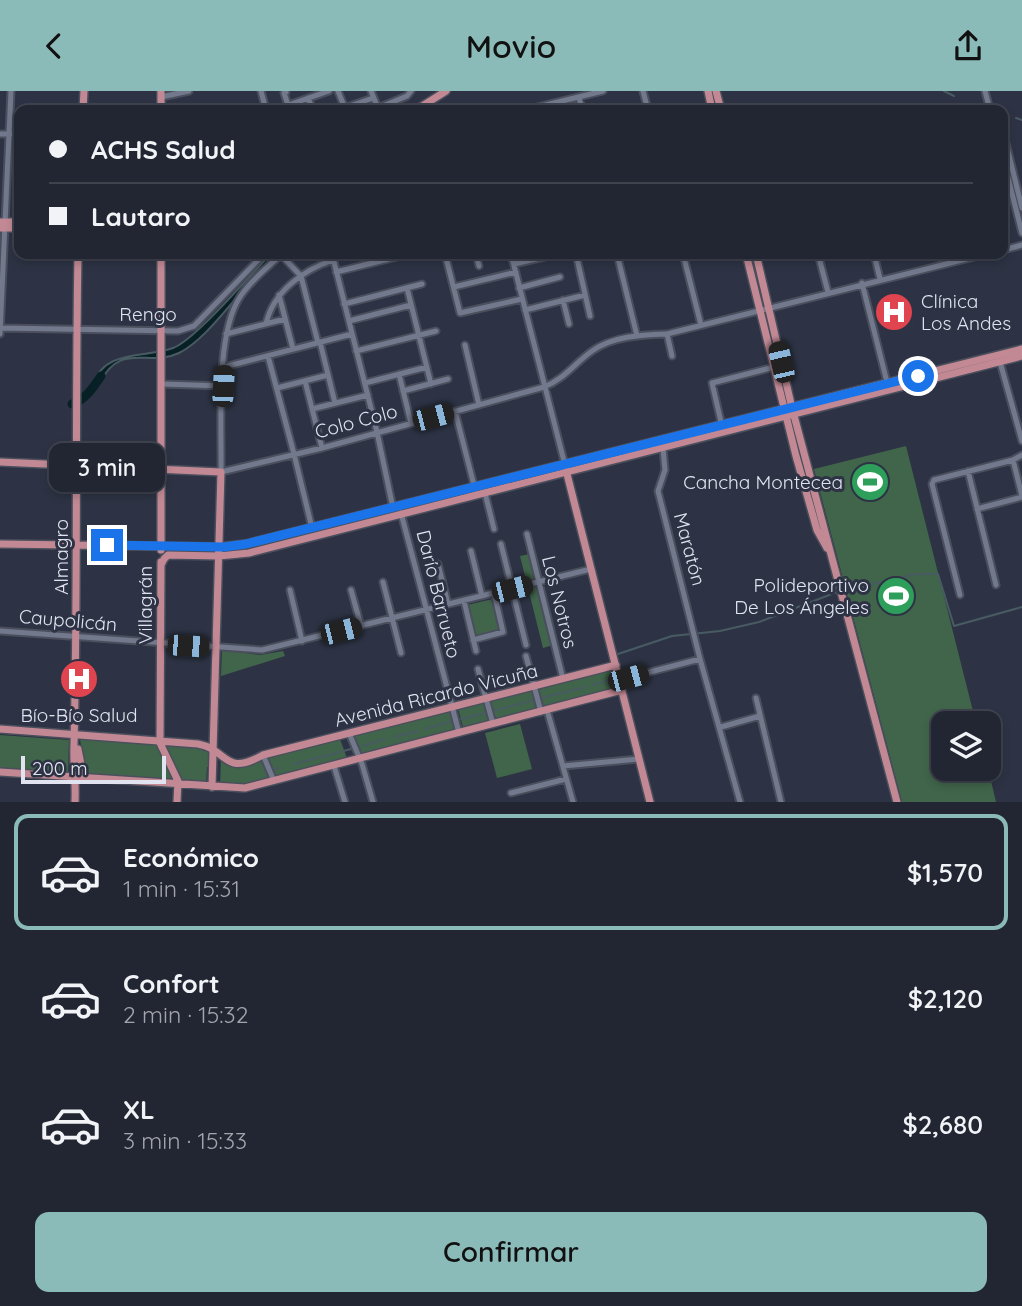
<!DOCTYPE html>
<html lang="es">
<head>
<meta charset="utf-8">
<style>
  :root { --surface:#222633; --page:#2a2e3b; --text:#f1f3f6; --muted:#a2a5ac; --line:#3f434e; --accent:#8bbbb9 }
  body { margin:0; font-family:Quicksand,sans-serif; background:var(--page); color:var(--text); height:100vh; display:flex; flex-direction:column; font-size:26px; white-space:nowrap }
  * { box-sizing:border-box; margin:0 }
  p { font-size:23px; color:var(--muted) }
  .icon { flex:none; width:38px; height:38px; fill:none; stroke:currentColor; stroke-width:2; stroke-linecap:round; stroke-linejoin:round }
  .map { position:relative; height:711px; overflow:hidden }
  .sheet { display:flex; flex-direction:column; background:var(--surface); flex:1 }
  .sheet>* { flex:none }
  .banner { position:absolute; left:14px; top:14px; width:994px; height:154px; border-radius:14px; box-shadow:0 4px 10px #0003,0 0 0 2px var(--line); display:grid; align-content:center; height:154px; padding:0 35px; background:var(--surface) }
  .fabs { position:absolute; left:931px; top:620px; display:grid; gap:14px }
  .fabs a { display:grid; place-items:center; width:70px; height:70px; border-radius:14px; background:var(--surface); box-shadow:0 4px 10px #0003,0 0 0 2px var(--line); font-size:35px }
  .scale { position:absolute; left:21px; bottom:18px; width:145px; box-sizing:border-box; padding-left:7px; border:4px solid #e1e4f0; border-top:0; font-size:19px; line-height:24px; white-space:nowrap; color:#e1e4f0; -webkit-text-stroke:5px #2d3344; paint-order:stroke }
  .end { position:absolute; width:32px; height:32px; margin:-16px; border:9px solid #1a73e8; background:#fff; box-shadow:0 0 0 4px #fff }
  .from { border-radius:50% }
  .bubble { position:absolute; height:49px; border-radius:14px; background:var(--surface); box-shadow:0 4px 10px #0003,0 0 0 2px var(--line); font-size:23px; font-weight:600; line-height:49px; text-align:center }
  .car { position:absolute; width:21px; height:42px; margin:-21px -10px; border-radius:9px; box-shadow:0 0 5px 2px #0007; background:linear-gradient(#222 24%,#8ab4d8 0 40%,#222 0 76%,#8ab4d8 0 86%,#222 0) }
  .banner b { display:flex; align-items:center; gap:24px; height:66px; font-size:26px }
  .banner b+b { border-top:2px solid var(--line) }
  .banner i { width:18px; height:18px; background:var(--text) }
  ul { padding:12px 0 0; list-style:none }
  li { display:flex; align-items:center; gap:21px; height:116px; margin:0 14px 10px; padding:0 21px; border:4px solid transparent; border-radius:14px }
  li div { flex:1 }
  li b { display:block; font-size:26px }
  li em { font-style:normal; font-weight:600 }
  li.active { border-color:var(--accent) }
  li>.icon { width:63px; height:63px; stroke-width:1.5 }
  .button { display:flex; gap:14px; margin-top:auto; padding:14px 35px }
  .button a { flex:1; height:80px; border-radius:14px; background:var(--accent); color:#111; font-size:28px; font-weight:600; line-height:80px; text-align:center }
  header { display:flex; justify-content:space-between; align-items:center; height:91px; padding:0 35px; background:var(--accent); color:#111; font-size:32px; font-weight:600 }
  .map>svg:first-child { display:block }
</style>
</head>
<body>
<header><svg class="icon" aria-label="back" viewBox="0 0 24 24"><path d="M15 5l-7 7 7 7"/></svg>Movio<svg class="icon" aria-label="share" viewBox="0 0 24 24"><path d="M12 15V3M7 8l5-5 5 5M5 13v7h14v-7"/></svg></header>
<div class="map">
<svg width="1022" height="711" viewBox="0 0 1022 711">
  <rect width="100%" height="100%" fill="#2d3344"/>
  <path fill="#40654a" d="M906,355L976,632H943V677H988L996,711H902L814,378Z
    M530,463L553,554L543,557L520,465Z
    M493,508L501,538L475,546L467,514Z
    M222,559L260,564L283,560L285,565L221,585Z
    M611,576L616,600L464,640L458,617Z
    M451,618L457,642L361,667L352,643Z
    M520,633L532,678L497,687L485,642Z
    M0,644L69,649L68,686L0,680Z
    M80,648L160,654L172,680V686L169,689L86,685Z
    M340,648L348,670L251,695H220L221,667L230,672Z
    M162,651L201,654L212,660L211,676H207L206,694L179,692Z"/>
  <path fill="#072025" stroke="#485b62" stroke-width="2" d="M271,163H280C268,174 256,185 245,197C227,217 203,250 179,262C148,277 121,249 99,293H94C103,258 147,267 173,257C195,249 251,183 271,163Z"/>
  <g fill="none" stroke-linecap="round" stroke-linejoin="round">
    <path stroke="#485b62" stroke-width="2" d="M944,0L954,5
      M1016,27L1022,29
      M846,499L917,483H938L954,535L1022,516
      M618,563L672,545L720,540L759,531L837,501
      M593,594L610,589
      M541,607L586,596
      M493,620L534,609
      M461,628L486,622
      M425,638L453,630
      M394,646L418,640
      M362,655L385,648
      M294,673L351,658
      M275,678L279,677"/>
    <path stroke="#072025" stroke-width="9" d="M72,313C86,308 93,297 101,285"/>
    <defs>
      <path id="minor" d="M261,0L266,19
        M338,0L344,15L347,16L373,7
        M371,0L378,17L407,5L411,0
        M643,0L648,19
        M985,0L990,19
        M286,1L284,2L288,14
        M161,6L189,0
        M579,6L582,19
        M308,7L313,19
        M274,19L329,0
        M525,19L603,0
        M1003,27L1005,26
        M1003,40L1022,117
        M0,43H19
        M1003,67L1022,142
        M1003,159L1022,154
        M282,163C268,176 251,189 240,206C215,244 222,334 221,381L322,357L544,296C563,289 575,272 592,260C613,245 642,244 667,243L986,163
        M332,163L377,341L393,417
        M445,163L460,222L522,208
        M476,163L479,175
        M511,163L565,374
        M576,163L590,225
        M617,163L637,245
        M683,163L701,234
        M818,163L828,201
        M874,163L880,188
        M281,164L301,185L318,252
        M514,173L557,163
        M336,181L409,163
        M862,192L888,295
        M454,196L516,181
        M407,197L431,293
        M519,197L560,186
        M279,204L293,258
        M563,209L569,233
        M344,213L422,193
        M525,219L585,204
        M349,230L411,214
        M266,233C273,201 303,179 333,169
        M0,237L178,240L194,235L264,163
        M0,243L11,0
        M226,243L285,228
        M667,243L672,265
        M320,251L335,312
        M465,254L479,314
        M356,260L436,240
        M268,265L294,363
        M1000,271L1022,350
        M224,276L352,243
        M399,283L411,332
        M305,290L322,357
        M365,292L427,276
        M162,293L223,295
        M277,297L328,284
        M403,300L448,288
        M312,318L368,304
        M455,320L475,398
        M722,335L712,292L774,276
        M663,357L665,379L658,400L700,568L740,711
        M294,363L312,437
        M1013,369L1022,405
        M968,380L996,494
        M485,402L494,438
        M977,418L1022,406
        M401,422L459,642
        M527,443L563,588
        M501,453L526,554
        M471,460L482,505
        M438,473L448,513
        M383,491L401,562
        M290,499L302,550
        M351,499L361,535
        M960,504L932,393L934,389L1013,369L1022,364
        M464,510L476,560
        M0,540L262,559L591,478
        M473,549L503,541L494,502
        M526,565L541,621
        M478,578L493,633
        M619,589L700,568
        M756,607L781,711
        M547,619L573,711
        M721,636L760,625
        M349,642L362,673L373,711
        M263,664L274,690
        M334,675L345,711
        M563,675L639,668
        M511,702L566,688"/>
      <path id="major" d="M161,0V19
        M708,0L712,19
        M716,0L721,19
        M83,19L84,0
        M416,19L446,0
        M0,131H19
        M0,137H19
        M746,163L796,365L817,439L827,457
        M756,163L792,317L897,711
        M0,371L221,381L212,696
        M566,379L650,711
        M0,453L219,456L246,453L1022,258
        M161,459V163
        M161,471L160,652L178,690L177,711
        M161,474L164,468L168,464L219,465L249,462L1022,265
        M0,638L198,653C229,659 223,686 263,664L616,574
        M78,658L83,683L86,688
        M0,681L245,697L622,599
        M75,711C76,691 73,672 74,653C78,490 75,326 78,163"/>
    </defs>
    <use href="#minor" stroke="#4b4f5d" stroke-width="9"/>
    <use href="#major" stroke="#4b4f5d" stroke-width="10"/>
    <use href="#minor" stroke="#73798d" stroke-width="5"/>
    <use href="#major" stroke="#c28994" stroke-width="7"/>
  </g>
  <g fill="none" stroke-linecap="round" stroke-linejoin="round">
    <path stroke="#1a73e8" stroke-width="9" d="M107,454L224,456L246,453L918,285"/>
  </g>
  <defs>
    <symbol id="hospital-disc" viewBox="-11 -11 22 22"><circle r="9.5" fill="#e0444e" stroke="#2d3344"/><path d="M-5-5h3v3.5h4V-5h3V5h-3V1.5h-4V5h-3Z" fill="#fff"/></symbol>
    <symbol id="stadium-disc" viewBox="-11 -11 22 22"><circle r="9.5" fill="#2e9e5b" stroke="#2d3344"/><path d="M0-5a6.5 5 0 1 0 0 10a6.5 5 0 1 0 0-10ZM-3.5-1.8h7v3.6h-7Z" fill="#fff"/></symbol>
  </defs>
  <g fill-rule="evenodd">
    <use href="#hospital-disc" x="872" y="199" width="44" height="44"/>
    <use href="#stadium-disc" x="848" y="369" width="44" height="44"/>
    <use href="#stadium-disc" x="874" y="483" width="44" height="44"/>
    <use href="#hospital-disc" x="57" y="566" width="44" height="44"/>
  </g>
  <g text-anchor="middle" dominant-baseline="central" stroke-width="6" stroke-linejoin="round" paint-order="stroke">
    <g font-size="19" fill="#e1e4f0" stroke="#2d3344" text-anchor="end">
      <text x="921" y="210" text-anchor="start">Clínica<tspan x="921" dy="22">Los Andes</tspan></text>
      <text x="843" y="391">Cancha Montecea</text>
      <text x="869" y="494">Polideportivo<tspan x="869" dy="22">De Los Ángeles</tspan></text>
      <text x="79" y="624" text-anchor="middle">Bío-Bío Salud</text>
    </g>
    <g font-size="19" fill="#e1e4f0" stroke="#2d3344">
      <text x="148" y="223">Rengo</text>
      <text transform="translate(356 330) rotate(-15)">Colo Colo</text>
      <text transform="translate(690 458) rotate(75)">Maratón</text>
      <text transform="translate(61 466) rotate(-90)">Almagro</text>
      <text transform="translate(439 503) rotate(76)">Darío Barrueto</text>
      <text transform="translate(560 511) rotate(76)">Los Notros</text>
      <text transform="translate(145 514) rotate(-90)">Villagrán</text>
      <text transform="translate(68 529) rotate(5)">Caupolicán</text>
      <text transform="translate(436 604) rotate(-14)">Avenida Ricardo Vicuña</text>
    </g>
  </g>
</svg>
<div class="fabs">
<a><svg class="icon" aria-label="layers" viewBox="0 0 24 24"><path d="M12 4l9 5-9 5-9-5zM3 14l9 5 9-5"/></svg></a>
</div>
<div class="scale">200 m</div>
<i class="end from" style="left:918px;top:285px"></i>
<i class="end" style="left:107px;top:454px"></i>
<div class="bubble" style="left:49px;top:352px;width:116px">3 min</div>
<i class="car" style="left:781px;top:271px;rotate:347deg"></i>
<i class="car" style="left:223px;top:295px;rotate:3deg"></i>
<i class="car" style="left:433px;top:326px;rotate:75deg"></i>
<i class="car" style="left:512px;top:498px;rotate:76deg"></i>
<i class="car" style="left:341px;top:540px;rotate:76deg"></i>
<i class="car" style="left:188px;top:555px;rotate:94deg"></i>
<i class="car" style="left:628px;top:587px;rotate:75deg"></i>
<div class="banner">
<b><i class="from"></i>ACHS Salud</b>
<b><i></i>Lautaro</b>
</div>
</div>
<section class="sheet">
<ul>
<li class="active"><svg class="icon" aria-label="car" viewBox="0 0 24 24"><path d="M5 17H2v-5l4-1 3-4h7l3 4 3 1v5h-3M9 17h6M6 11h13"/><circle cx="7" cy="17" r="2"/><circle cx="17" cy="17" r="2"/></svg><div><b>Económico</b><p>1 min · 15:31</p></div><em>$1,570</em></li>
<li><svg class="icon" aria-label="car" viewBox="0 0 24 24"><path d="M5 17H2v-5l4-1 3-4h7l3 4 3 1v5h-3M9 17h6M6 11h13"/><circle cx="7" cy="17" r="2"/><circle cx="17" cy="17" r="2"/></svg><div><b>Confort</b><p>2 min · 15:32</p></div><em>$2,120</em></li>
<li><svg class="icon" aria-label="car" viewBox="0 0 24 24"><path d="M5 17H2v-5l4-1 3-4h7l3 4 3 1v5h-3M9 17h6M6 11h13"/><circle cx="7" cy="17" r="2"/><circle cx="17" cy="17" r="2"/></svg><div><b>XL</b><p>3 min · 15:33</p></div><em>$2,680</em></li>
</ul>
<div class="button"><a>Confirmar</a></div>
</section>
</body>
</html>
